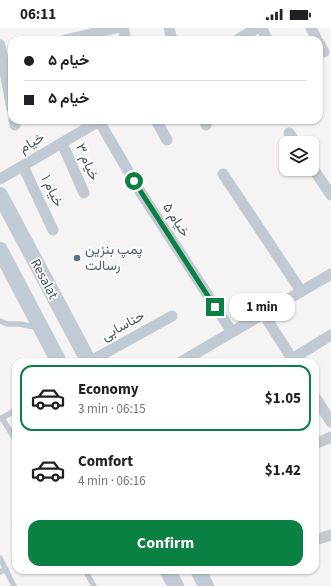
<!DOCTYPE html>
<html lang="en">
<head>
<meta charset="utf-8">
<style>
  :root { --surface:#fff; --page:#f2f2f2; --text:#202124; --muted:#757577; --line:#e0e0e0; --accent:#0b8043 }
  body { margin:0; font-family:"Source Sans 3",Vazirmatn,sans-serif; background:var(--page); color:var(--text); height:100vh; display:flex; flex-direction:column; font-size:15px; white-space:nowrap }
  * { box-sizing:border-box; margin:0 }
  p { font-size:13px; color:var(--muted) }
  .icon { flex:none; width:22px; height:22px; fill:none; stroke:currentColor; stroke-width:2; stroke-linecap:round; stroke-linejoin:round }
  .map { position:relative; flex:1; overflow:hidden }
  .details { position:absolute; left:12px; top:330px; width:307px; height:216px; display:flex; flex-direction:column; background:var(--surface); border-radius:12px; box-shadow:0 1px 3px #0004 }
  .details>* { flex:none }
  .banner { position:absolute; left:8px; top:8px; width:315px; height:88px; border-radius:12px; box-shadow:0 1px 3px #0004; display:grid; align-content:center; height:88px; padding:0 16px; background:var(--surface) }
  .fabs { position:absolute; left:279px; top:108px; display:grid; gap:8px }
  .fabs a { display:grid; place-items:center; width:40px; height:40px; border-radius:8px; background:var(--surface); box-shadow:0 1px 3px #0004; font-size:20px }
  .end { position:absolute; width:18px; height:18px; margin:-9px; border:5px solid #0b8043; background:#fff; box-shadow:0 0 0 2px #fff }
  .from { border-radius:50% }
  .bubble { position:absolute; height:28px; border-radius:12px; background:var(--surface); box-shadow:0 1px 3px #0004; font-size:13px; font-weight:700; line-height:28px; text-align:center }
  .banner b { display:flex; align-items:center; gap:14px; height:38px; font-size:15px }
  .banner b+b { border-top:1px solid var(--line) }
  .banner i { width:10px; height:10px; background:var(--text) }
  ul { padding:7px 0 0; list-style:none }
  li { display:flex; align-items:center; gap:12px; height:66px; margin:0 8px 6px; padding:0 8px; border:2px solid transparent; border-radius:12px }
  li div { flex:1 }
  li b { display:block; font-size:15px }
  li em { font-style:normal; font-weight:700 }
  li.on { border-color:var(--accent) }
  li>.icon { width:36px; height:36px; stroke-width:1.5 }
  .primary-button { display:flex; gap:8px; margin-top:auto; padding:8px 16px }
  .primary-button a { flex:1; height:46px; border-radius:12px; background:var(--accent); color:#fff; font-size:16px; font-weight:700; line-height:46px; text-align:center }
  .status { display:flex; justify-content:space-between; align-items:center; height:28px; padding:0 20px; background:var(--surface); direction:ltr }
  .status svg { height:11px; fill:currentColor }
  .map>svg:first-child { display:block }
</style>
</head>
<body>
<div class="status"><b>06:11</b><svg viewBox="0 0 49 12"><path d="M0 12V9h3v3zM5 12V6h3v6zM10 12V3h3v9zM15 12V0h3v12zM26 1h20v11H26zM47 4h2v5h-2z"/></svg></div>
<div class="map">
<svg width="331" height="558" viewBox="0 0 331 558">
  <rect width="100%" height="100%" fill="#f5f3f3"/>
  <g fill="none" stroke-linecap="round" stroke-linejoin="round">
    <path stroke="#c1cad2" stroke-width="5.5" d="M0,293L7,296H20L39,300
      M2,390L16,413
      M0,391L16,382
      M0,530L14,558
      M85,542L94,558
      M0,544L6,541"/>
    <path stroke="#c1cad2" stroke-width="11" d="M123,0L126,12
      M169,0L172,12
      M262,0L267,12
      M311,0L317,12
      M65,12L116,0
      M237,12L257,0
      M319,15L324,24
      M0,17L12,81
      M14,92L15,97
      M156,92L167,112
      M204,92L206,97
      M99,93L141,165L232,304
      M289,105L296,115
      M62,115L84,165
      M23,138L53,202
      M312,139L331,167
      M223,146L301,263
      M0,151L101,92
      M263,285L294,334
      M292,331L331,307
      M89,334L172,288
      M181,334L331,246
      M315,369L331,394
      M315,416L331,409
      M315,512L331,507"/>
    <path stroke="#c1cbd6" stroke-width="16" d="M0,167L89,334
      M0,222L59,334
      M167,542L176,558
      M198,542L206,558"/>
  </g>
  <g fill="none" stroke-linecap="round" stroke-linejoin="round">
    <path stroke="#0b8043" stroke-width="5" d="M134,153L215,279"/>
  </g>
  <circle fill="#5c6f8a" stroke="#fff" stroke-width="1.5" cx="77" cy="230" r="4"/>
  <g text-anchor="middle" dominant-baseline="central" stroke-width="3.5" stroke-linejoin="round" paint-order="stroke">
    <g font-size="14" fill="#4a5661" stroke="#fff">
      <text transform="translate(32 115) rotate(-30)">خیام</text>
      <text transform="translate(87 134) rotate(66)">خیام ۳</text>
      <text transform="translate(52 163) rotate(65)">خیام ۱</text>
      <text transform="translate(176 192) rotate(57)">خیام ۵</text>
      <text transform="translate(44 251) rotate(62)">Resalat</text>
      <text transform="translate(123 298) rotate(-29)">حناسابی</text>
    </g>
    <g font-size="14" fill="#4e5e75" stroke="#fff" text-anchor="start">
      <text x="85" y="222">پمپ بنزین<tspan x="85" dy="16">رسالت</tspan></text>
    </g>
  </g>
</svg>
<div class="fabs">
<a><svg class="icon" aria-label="layers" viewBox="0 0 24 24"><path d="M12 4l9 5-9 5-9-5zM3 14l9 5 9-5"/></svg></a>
</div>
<i class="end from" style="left:134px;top:153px"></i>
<i class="end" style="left:215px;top:279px"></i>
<div class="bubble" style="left:229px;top:265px;width:66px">1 min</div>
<div class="banner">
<b><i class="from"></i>خیام ۵</b>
<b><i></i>خیام ۵</b>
</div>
<section class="details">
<ul>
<li class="on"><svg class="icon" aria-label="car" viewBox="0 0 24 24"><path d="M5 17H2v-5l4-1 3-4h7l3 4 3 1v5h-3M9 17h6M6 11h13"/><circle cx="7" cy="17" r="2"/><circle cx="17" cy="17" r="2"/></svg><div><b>Economy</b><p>3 min · 06:15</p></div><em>$1.05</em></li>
<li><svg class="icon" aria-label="car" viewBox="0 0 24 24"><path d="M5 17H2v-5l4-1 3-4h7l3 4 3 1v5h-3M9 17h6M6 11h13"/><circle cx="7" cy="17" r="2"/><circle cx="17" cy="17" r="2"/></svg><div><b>Comfort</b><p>4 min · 06:16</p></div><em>$1.42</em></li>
</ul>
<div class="primary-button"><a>Confirm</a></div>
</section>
</div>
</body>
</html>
